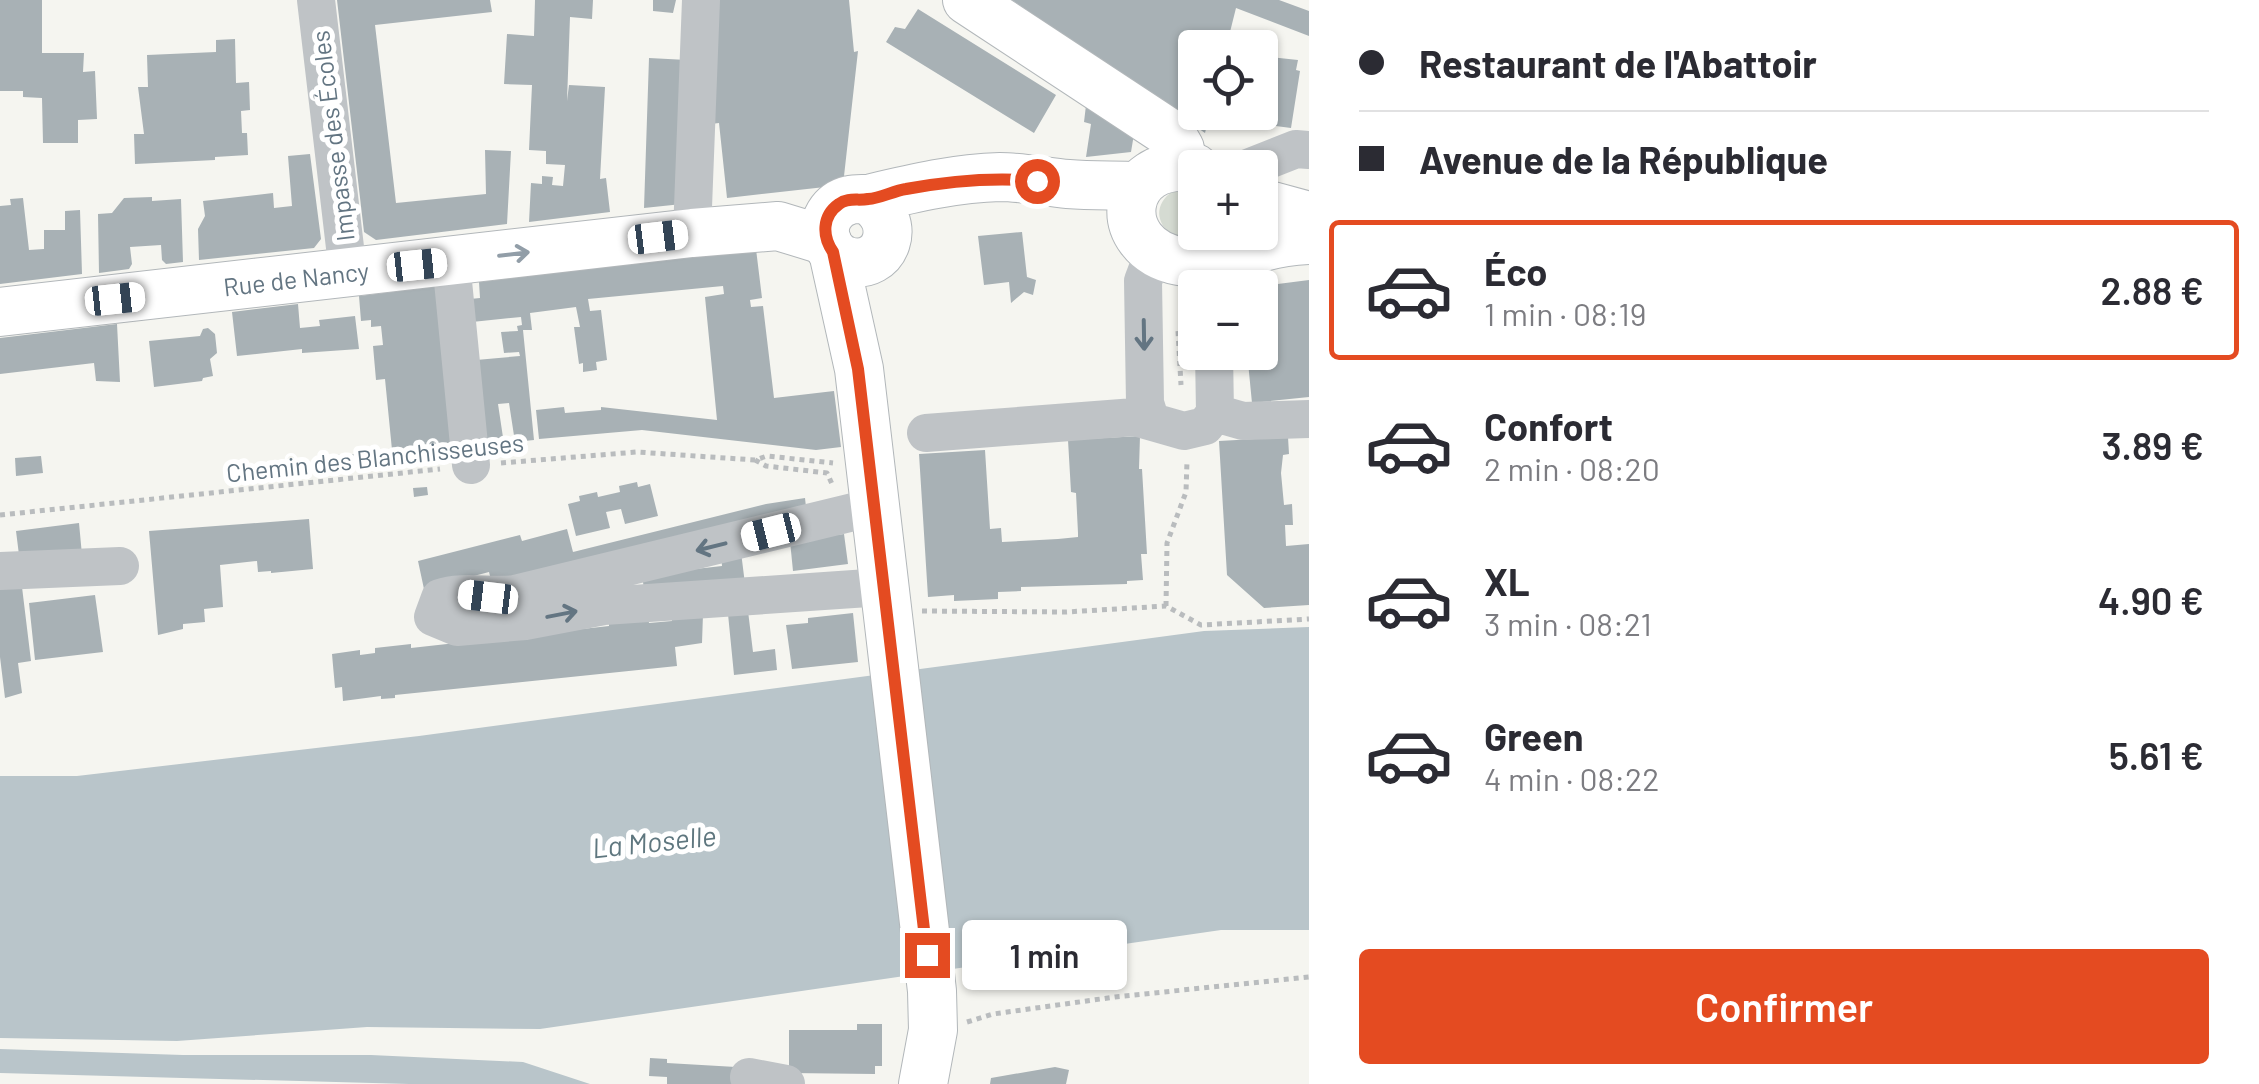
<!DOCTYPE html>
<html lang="fr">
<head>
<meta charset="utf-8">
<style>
  :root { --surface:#fff; --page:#f7f7f7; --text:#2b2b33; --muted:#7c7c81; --line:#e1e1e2; --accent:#e44b21 }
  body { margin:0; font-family:Barlow,sans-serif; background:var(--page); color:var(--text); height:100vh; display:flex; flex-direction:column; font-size:38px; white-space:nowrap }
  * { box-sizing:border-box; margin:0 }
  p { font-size:32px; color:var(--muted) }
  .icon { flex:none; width:55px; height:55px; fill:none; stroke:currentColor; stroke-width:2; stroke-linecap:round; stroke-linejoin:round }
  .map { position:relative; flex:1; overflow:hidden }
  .sheet { display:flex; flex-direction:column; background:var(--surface); width:950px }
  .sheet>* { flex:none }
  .guide { display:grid; align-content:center; height:220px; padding:0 50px; background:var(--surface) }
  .buttons { position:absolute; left:1178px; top:30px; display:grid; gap:20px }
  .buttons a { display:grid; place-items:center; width:100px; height:100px; border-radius:10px; background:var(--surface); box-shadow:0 2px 8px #0004; font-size:50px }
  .end { position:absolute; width:45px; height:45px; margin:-22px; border:12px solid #e44b21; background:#fff; box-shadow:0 0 0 5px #fff }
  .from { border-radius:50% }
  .bubble { position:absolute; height:70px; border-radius:10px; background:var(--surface); box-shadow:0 2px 8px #0004; font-size:32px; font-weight:600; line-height:70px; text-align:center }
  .car { position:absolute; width:30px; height:60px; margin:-30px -15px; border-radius:12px; box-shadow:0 0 8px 2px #0007; background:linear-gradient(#fff 24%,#345 0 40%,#fff 0 76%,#345 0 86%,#fff 0) }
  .guide b { display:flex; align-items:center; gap:35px; height:95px; font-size:38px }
  .guide b+b { border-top:2px solid var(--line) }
  .guide i { width:25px; height:25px; background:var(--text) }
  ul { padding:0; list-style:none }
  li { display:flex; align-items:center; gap:30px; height:140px; margin:0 20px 15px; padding:0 30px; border:5px solid transparent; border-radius:10px }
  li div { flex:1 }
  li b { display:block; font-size:38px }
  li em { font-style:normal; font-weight:600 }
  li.selected { border-color:var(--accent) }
  li>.icon { width:90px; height:90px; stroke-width:1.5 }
  .button { display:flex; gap:20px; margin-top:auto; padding:20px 50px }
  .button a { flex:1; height:115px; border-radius:10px; background:var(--accent); color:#fff; font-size:40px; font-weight:600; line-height:115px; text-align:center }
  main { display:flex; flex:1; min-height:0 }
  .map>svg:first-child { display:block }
</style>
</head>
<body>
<main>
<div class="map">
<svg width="1309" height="1084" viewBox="0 0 1309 1084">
  <rect width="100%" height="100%" fill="#f5f5f0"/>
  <path fill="#d5dbd2" d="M1179,187L1195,188V232L1235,233C1229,237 1222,244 1214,245C1177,253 1133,213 1179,187Z"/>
  <path fill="#b9c5ca" d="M1309,627V930H1221L540,1029L367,1027L177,1041L0,1038V776H77L419,736L1204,631Z
    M0,1049L183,1055H371L523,1062L590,1084H409L0,1073Z"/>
  <path fill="#a8b1b5" d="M0,0H42V53H84L83,72L95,71L97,119L78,120V143H43L42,98L23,97V91H0Z
    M337,0H490L492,12L375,25L396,203L486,194L485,150L511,151L507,224L376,240L364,232Z
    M535,0H593L592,19L570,17L567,101L569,85L605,87L600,179L606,178L610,212L529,222L531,183L542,184V176L553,177L552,185L563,186L565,165L546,164V151L529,150L532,85L504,84L507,34L534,36Z
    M653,0H676L673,13L653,11Z
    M706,0H849L854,52L858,51L843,185L727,198L719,123L702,125Z
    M1012,0H1279L1309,11V36L1236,8L1226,48H1195V112H1260V56L1298,60L1296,70L1300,71L1291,128L1209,117L1205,133Z
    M918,9L1056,95L1034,133L886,42L895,27L905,29Z
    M235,39L236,83L249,82L250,110L241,111L242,133H247L248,155L215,157V160L135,164L134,134H144L138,87H148L147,55L216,52V40Z
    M1244,40L1262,43V48H1242Z
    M649,58L687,60L682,204L644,208Z
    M1087,97L1135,128L1131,152L1086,157L1091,124L1084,122Z
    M310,154L321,239L314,248L199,260L198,229L205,216L203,201L273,193L274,208L292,206L288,156Z
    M152,197V201L181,199L183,262L166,264L162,260L161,245L130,247L132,264L129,269L99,273L98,214L112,213L124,198Z
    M23,198L29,250L44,249V230H65V211L80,210L82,274L0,284V206L11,205L10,199Z
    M1022,232L1027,277L1036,280L1033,295L1024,292L1011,303L1009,282L984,285L978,236Z
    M756,249L762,298L750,300L751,307L763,306L774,398L834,391L841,447L816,450L642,430L539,439L536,410L564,407L565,413L601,410V407L717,420L705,297L724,294L723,286L588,299L590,311L601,310L607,360L596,362L597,370L583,372V363L579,364L574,327H580L576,307L530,313L532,330H523L534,440L515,442L509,403L498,404L504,444L485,447L476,360L520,356L519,352L504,353L501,332L518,331L517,326L522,325L521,317L472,322L470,299L480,298L479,282Z
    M1309,280V397L1252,403L1247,352H1260V294L1270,285Z
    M439,286L451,445L420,448V456L393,460L385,379L376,380L373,346L383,345L381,326L371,327V320L361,321L359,296Z
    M298,304L300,328L320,326L319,320L355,316L359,349L302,353V349L237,356L232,312Z
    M117,324L120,382L96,381L94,363L0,374V338Z
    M208,328L215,334L217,353L210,359L213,376L203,378L202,381L154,387L149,341L200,336L203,329Z
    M1140,436L1139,469H1142L1147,554H1141L1143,580L1127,581V584L1021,587V591L998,592V599L954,601V595L928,597L919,454L985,450L990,529L1001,528L1002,542L1058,539L1078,537V533L1076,493L1071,492L1068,440Z
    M1288,437L1289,454L1283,455L1281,473L1284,505L1292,504L1293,525H1285L1286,546L1309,544V605L1264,608L1227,575L1219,441Z
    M356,454V465L336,466L335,455Z
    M41,456L43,473L16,476L15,458Z
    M637,482L638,487L650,484L658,516L625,524L621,509L606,512L610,528L576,536L568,504L580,501L579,496L597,492L598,497L620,492L619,486Z
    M427,487L428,495L414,497L413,488Z
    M805,498L807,516L494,592L489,572L424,589L418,561L520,535L522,541L567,529L573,552L766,504Z
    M309,519L313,569L271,573V571L258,572L257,561L220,565L223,607L204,609L205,622L183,624V629L158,635L149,531Z
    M79,523L82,555L20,563L16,531Z
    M844,534L848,564L793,571L790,541Z
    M741,552L745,584L645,596L642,575L722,566L721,554Z
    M0,577L22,587L31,661L18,663L22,693L5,698L0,657Z
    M95,595L103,652L35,660L29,603Z
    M748,611L753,652L775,649L777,670L734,675L728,614Z
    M671,612L703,614L702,643L675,647L677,666L395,695V698L381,699V696L343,701L342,687L335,688L332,654L360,650V655L375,653V648L411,644V648L609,626V622L648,618L649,623L672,621Z
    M853,613L858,662L792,669L786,625L808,623V618Z
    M857,1024H882V1066H875V1074L789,1073V1030H857Z
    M650,1058L667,1059V1063L736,1067L735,1084H667V1077L649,1076Z
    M1055,1067L1069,1070L1066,1084H990L991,1078Z"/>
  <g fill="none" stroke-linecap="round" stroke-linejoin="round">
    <defs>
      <g id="major">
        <path d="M967,0L1172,135L1180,149L1182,166"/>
        <path d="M1195,168C1119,156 1108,247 1179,261C1190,263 1207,266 1218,264C1228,263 1238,256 1247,252C1266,245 1289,241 1309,240"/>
        <path d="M867,200C904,220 887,272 847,261C837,258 829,250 826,240C821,222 832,204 850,200C858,198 865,200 872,198C914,188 957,178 1000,177C1022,177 1046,182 1068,184C1091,186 1114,185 1137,186"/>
        <path d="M1261,203L1309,216"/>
        <path d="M833,252L859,369L932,991L933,1030L923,1084"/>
        <path id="s1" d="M0,312L692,233L778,226L827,241"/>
      </g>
    </defs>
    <use href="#major" stroke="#b2b7ba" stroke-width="50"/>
    <path stroke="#b9bcbe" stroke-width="5" stroke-dasharray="5 5" stroke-linecap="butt" d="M1178,331L1181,385
      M755,460L766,466L827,473L832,484
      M501,463L637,452L755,460L767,456L833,463
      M0,515L440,469
      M1166,606L1167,543L1186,492L1187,461
      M922,611L1066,612L1166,606L1201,625L1309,619
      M967,1022L993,1014L1115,997L1309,977"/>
    <path stroke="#bfc3c6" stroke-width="38" d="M316,0L348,273
      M1248,168L1296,149L1309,150
      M692,233L701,0
      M451,261L471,465
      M1214,352L1215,413
      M1150,419L1145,403L1143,281L1154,252
      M926,433L1135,417L1184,431L1205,426L1215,413L1243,421L1309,419
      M874,507L515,594C490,597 463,590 440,598L433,617L457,627L525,621L604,606L883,587
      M0,571L120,566
      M749,1077L786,1084"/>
    <use href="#major" stroke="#fff" stroke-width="48"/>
  </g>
  <defs><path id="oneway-shaft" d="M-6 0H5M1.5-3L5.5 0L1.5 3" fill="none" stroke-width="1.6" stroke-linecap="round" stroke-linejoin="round" transform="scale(2.5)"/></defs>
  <use stroke="#929ea8" href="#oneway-shaft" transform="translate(514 254) rotate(-7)"/>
  <g stroke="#637582">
    <use href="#oneway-shaft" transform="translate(1144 335) rotate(89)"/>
    <use href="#oneway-shaft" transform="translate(711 547) rotate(166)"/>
    <use href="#oneway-shaft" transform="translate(562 614) rotate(-11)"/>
  </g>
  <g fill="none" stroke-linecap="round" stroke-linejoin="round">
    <path stroke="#e44b21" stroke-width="12" d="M927,955L858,369L833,252C822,236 822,216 839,204C848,197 858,201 868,199C881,198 893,191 906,189C949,181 993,177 1037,181"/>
  </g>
  <g text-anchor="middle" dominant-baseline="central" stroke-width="10" stroke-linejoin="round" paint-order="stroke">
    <g font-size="25" fill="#637582" stroke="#fff">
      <text transform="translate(332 136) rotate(-97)">Impasse des Écoles</text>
      <text stroke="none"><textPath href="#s1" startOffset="298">Rue de Nancy</textPath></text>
      <text transform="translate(375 457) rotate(-6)">Chemin des Blanchisseuses</text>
    </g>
    <g font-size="28" font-style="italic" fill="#5f777f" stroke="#fff">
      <text transform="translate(654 841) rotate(-6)">La Moselle</text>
    </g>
  </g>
</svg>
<div class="buttons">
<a><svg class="icon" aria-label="locate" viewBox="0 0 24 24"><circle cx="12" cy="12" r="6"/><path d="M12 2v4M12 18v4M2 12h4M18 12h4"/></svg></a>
<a>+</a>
<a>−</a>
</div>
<i class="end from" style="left:1037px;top:181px"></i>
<i class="end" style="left:927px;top:955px"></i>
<div class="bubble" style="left:962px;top:920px;width:165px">1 min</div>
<i class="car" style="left:658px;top:237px;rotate:83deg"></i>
<i class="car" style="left:417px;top:265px;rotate:84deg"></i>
<i class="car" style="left:115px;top:299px;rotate:84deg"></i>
<i class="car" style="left:771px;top:532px;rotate:256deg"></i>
<i class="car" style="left:488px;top:597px;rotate:277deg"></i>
</div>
<section class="sheet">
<div class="guide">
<b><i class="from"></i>Restaurant de l'Abattoir</b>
<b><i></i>Avenue de la République</b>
</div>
<ul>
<li class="selected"><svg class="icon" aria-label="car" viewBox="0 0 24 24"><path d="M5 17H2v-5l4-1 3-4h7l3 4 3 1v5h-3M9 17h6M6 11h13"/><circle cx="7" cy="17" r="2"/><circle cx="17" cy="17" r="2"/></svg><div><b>Éco</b><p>1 min · 08:19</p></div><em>2.88 €</em></li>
<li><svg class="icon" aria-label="car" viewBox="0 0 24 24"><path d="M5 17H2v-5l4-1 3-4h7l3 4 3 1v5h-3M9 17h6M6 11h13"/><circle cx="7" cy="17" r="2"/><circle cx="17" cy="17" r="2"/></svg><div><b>Confort</b><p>2 min · 08:20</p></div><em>3.89 €</em></li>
<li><svg class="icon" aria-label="car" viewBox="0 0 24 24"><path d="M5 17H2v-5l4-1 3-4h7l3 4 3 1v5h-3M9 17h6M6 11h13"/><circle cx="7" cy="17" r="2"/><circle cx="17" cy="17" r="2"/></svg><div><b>XL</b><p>3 min · 08:21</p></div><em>4.90 €</em></li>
<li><svg class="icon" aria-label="car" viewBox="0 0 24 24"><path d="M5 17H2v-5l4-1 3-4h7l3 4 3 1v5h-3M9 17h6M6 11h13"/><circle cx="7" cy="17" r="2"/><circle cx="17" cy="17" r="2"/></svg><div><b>Green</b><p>4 min · 08:22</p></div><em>5.61 €</em></li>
</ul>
<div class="button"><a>Confirmer</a></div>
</section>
</main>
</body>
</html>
